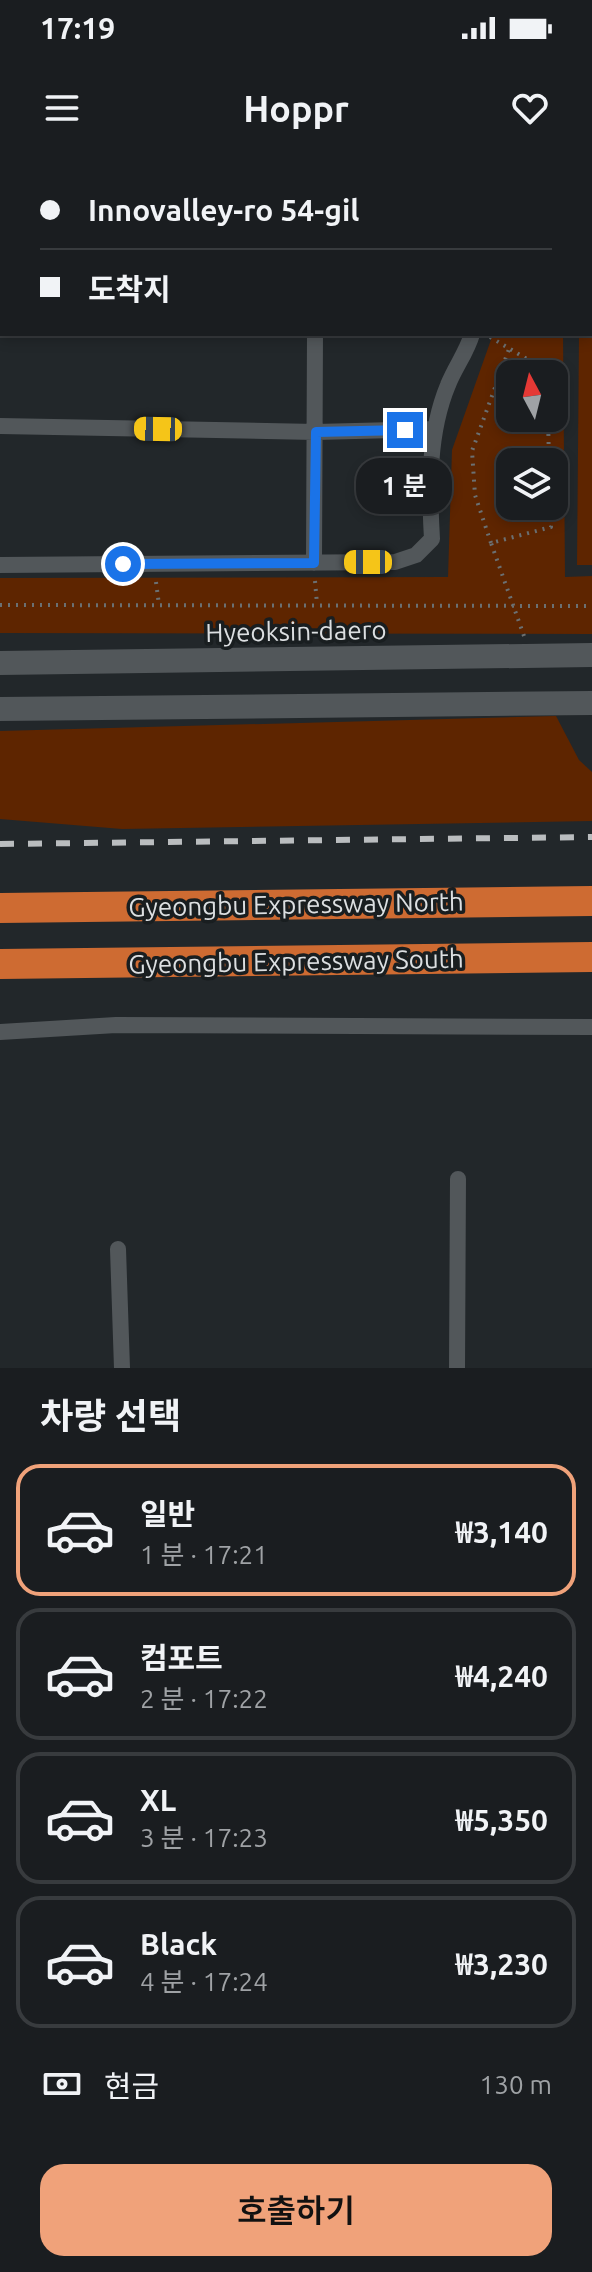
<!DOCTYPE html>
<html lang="ko">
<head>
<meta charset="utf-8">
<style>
  :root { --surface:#1a1d20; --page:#232629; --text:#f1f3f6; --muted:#9fa2a5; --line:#383b3e; --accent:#f0a27a }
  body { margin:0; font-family:Ubuntu,"Noto Sans KR",sans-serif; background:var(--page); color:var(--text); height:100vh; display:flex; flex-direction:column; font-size:30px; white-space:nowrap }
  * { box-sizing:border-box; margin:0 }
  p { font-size:26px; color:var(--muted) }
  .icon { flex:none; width:44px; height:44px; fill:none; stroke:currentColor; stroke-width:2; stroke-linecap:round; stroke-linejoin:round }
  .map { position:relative; height:1208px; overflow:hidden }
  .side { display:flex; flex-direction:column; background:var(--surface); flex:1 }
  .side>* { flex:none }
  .top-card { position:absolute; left:0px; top:0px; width:592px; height:176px; box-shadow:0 4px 12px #0003,0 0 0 2px var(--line); display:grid; align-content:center; height:176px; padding:0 40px; background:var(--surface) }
  .needle { width:52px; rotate:353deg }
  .fabs { position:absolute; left:496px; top:200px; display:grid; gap:16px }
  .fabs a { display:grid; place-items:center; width:72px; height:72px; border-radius:16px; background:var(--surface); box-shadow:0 4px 12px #0003,0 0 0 2px var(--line); font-size:40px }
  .end { position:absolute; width:36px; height:36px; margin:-18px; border:10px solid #1a73e8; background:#fff; box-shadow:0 0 0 4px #fff }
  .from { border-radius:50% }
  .bubble { position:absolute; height:56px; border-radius:24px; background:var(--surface); box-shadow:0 4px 12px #0003,0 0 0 2px var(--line); font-size:26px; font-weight:600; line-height:56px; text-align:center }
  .car { position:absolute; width:24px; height:48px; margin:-24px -12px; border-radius:10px; box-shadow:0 0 6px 2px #0007; background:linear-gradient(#f5c518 24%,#345 0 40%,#f5c518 0 76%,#345 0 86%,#f5c518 0) }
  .top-card b { display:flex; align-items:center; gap:28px; height:76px; font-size:30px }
  .top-card b+b { border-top:2px solid var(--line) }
  .top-card i { width:20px; height:20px; background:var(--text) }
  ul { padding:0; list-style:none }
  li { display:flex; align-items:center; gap:24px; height:132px; margin:0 16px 12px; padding:0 24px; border:4px solid var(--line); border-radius:24px }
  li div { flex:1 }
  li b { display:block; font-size:30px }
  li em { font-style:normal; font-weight:600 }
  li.active { border-color:var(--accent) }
  li>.icon { width:72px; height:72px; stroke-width:1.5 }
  h2 { padding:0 40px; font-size:36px; line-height:96px }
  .pay { display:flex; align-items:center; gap:20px; height:88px; padding:0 40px; font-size:30px }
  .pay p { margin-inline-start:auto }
  .action { display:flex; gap:16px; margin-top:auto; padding:16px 40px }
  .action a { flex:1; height:92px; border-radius:24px; background:var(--accent); color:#111; font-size:32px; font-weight:600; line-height:92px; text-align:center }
  .status { display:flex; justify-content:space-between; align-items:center; height:56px; padding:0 40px; background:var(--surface); direction:ltr }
  .status svg { height:22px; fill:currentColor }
  header { display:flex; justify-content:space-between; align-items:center; height:104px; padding:0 40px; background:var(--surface); font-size:36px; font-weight:600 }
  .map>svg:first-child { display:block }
</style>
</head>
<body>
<div class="status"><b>17:19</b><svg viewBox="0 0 49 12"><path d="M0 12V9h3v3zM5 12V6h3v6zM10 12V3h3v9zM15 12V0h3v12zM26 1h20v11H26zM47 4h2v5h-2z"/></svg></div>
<header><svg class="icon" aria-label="menu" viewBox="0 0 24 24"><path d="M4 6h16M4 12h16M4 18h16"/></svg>Hoppr<svg class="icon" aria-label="heart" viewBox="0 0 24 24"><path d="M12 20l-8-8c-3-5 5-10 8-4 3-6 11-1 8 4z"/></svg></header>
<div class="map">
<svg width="592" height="1208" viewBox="0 0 592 1208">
  <rect width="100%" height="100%" fill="#22272a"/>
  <path fill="#5e2500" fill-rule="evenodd" d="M590,59H592V405H577L579,174H590Z
    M493,174H563L565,417L592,416V474L0,473V418L448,417L452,290ZM554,214V258H510V214ZM554,302V346H510V302Z
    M556,556L579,600L592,612V661L122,669L0,659V571Z"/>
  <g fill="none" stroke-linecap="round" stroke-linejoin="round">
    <path stroke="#1d749c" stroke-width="6" d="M542,0V2"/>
    <path stroke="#6b7072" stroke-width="4" stroke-dasharray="2 6" stroke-linecap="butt" d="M490,177L547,211V214
      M548,258L549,302
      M491,383L475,335L472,291L509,189
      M315,421L317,444
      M156,422L159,445
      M0,445L592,446
      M524,476L491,383L551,367L550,346"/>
    <path stroke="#52575a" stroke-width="16" d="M308,0V2
      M481,0V2
      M0,137H2
      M0,266L316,272L434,269
      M314,403L315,174
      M0,405L395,402L416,395L432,379C429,328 428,273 448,225C455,207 467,192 472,174
      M0,872L116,865L592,867
      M118,1089L122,1208
      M457,1208L458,1019"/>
    <path stroke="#52575a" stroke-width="24" d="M0,503L592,495
      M0,549L592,543"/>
    <path stroke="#ce6b32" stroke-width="30" d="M0,748L592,741
      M0,804L592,797"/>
    <path stroke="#babdbf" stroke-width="6" stroke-dasharray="14 14" stroke-linecap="butt" d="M0,684L592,677"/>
  </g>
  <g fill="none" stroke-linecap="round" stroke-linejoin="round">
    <path stroke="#1a73e8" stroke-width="10" d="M123,404L314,403L316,272L405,270"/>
  </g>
  <g text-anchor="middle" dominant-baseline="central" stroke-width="7" stroke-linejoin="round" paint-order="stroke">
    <g font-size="26" fill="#dcdfe1" stroke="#191e20">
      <text transform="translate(296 471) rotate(-1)">Hyeoksin-daero</text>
      <text transform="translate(296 744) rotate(-1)">Gyeongbu Expressway North</text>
      <text transform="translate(296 801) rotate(-1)">Gyeongbu Expressway South</text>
    </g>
  </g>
</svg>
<div class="fabs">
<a><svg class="needle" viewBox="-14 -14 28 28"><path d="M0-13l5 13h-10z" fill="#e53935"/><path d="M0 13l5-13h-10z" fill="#9fa2a5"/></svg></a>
<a><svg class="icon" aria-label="layers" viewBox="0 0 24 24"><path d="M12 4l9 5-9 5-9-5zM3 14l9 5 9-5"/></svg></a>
</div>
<i class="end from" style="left:123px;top:404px"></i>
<i class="end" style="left:405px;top:270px"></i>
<div class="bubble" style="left:356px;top:298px;width:96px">1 분</div>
<i class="car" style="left:158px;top:269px;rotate:271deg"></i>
<i class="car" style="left:368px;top:402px;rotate:270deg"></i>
<div class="top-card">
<b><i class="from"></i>Innovalley-ro 54-gil</b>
<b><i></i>도착지</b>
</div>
</div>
<section class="side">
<h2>차량 선택</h2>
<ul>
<li class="active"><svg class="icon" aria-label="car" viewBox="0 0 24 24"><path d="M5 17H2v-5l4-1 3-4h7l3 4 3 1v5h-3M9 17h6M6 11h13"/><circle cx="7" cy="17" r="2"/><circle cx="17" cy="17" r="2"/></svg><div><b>일반</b><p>1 분 · 17:21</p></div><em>₩3,140</em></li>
<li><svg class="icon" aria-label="car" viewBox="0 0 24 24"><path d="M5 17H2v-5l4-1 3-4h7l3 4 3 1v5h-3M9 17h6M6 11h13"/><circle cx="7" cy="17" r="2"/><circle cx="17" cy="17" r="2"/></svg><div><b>컴포트</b><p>2 분 · 17:22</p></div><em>₩4,240</em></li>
<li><svg class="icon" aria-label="car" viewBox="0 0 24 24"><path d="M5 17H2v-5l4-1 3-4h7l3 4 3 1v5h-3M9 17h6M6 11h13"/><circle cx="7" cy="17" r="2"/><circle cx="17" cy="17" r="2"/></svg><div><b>XL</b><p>3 분 · 17:23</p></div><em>₩5,350</em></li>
<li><svg class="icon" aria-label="car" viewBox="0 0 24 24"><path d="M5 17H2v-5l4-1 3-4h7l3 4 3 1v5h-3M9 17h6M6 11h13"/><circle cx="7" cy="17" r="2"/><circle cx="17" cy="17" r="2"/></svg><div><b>Black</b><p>4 분 · 17:24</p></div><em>₩3,230</em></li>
</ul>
<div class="pay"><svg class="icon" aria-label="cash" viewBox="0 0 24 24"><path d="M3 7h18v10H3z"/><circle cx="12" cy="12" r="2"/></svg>현금<p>130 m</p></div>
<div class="action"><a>호출하기</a></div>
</section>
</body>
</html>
